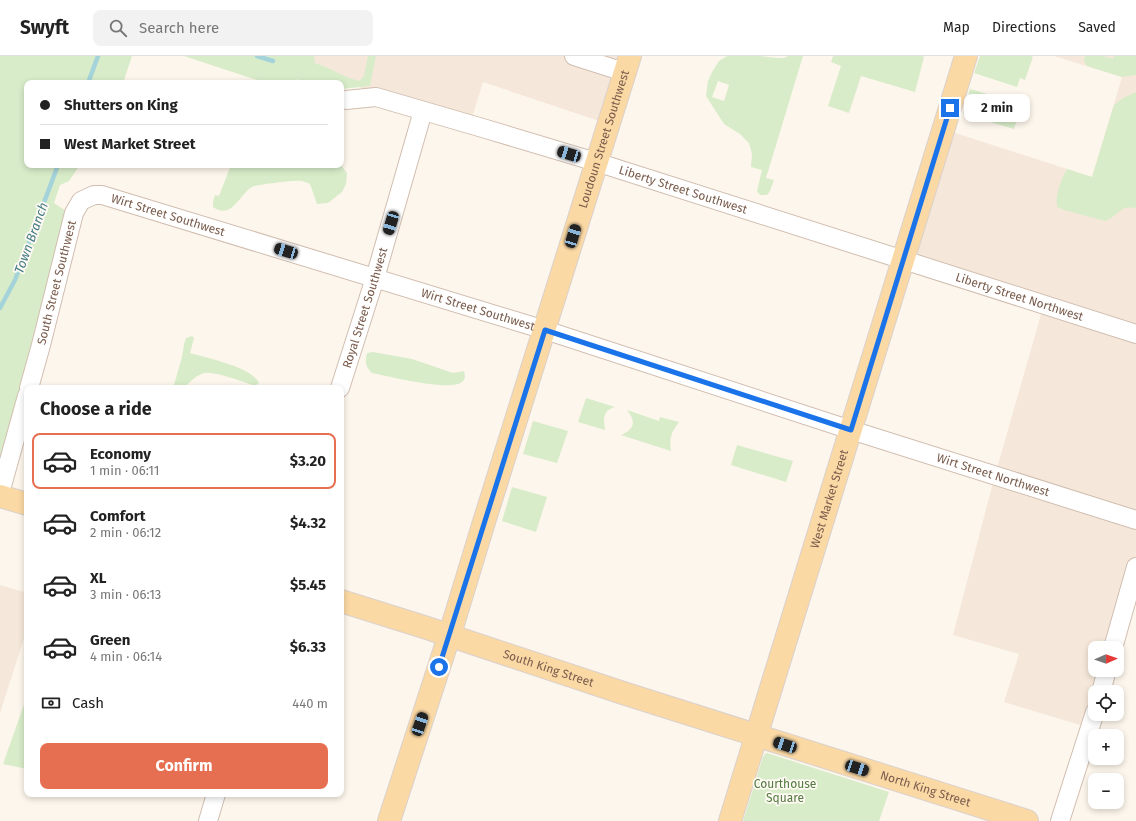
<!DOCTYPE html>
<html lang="en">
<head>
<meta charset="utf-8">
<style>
  :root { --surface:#fff; --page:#f2f2f2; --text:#222; --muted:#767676; --line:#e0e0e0; --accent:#e76f51 }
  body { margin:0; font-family:"Fira Sans",sans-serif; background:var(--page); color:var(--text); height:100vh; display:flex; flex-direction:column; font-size:15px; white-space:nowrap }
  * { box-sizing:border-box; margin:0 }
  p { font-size:13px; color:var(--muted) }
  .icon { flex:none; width:22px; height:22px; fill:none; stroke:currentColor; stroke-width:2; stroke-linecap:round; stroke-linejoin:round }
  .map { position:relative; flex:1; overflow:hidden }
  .sheet { position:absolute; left:24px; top:329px; width:320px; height:412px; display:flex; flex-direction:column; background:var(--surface); border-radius:8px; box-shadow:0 2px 6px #0003 }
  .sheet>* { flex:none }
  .banner { position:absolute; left:24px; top:24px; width:320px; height:88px; border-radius:8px; box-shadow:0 2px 6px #0003; display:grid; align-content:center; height:88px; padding:0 16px; background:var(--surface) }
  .needle { width:26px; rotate:88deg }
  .tools { position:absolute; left:1088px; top:585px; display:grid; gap:8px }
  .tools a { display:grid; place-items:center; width:36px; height:36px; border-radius:8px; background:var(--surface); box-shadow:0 2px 6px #0003; font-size:20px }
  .end { position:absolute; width:18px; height:18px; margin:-9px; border:5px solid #1a73e8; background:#fff; box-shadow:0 0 0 2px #fff }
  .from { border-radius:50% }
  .bubble { position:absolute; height:28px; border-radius:8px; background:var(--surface); box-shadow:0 2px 6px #0003; font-size:13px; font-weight:700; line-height:28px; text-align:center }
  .car { position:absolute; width:12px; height:24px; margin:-12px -6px; border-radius:5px; box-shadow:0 0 3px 1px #0007; background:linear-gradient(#222 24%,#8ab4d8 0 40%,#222 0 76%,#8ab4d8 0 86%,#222 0) }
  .banner b { display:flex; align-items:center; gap:14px; height:38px; font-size:15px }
  .banner b+b { border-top:1px solid var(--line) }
  .banner i { width:10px; height:10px; background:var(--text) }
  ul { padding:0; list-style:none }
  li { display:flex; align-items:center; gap:12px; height:56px; margin:0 8px 6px; padding:0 8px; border:2px solid transparent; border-radius:8px }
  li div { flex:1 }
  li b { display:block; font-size:15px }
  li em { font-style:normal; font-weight:700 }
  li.current { border-color:var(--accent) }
  li>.icon { width:36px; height:36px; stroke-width:1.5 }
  h2 { padding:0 16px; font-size:18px; line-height:48px }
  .pay { display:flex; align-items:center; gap:10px; height:44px; padding:0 16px; font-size:15px }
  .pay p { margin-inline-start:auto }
  .cta { display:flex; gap:8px; margin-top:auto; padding:8px 16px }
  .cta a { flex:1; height:46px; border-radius:8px; background:var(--accent); color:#fff; font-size:16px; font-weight:700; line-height:46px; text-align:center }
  header { display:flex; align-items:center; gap:24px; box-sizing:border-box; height:56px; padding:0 20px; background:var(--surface); border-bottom:1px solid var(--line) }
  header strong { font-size:19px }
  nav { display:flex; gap:22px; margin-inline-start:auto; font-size:14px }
  .search { width:280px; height:36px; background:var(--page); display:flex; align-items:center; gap:10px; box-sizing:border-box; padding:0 14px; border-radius:8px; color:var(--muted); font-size:15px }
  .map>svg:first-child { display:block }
</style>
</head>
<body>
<header>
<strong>Swyft</strong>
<div class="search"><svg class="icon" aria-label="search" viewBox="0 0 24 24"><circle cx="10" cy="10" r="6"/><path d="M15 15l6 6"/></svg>Search here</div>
<nav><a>Map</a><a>Directions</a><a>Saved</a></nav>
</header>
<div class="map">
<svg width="1136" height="765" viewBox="0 0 1136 765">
  <rect width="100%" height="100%" fill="#fdf6ec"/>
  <path fill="#f5e8da" d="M309,0H620L608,68L483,26L470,68L376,41L324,10L315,7Z
    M1054,0H1136V511L1113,592H1095V614H1107L1095,636V656L1090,672L1004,646L1019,598L953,579L995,419L1044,248L904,203L943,73L1092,121L1122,21Z
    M0,529L27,537V573L0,657Z"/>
  <path fill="#d8ecc9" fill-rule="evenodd" d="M0,0H132L123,27H27V109H80L69,125L60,129L54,147L66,155L0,407Z
    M184,0H314L315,7C331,12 343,21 359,25L364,20L368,0H376L370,30L341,33V27H307L297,23L295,27H266Z
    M727,0H760L777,2H784L788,0H803L766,122L774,124L770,135L767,139H760L757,135L762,114L751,111L752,98L749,87L740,78L724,68L706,40L708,25L712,16L719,5ZM718,25L729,29L724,45L712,41Z
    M833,0H922L924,1L915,36L861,20L849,57L828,50L841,10L831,6Z
    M980,0H1031L1033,1L1025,24L1020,22L1017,31L974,17Z
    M1085,0H1103L1113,3L1114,0H1136V19L1122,21L1087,10L1084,4Z
    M970,33L1022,48L1014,73L963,58Z
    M1136,36V152C1133,152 1128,151 1125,152C1117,155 1113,163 1105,165L1064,154L1057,151C1055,138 1061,124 1067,113L1092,121L1114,49L1123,42Z
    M231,109H265L273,111L279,109H341L347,117L346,128L342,136L328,147L317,148L310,128C307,127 304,125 301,125C296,124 255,129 252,131C239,139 232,164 213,151V145L215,139L219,140Z
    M192,280L194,282L190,297C207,302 252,311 259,327L255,330C244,326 214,315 204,317C195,320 190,326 184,332H176L174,329L182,301L184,288L186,282Z
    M373,296L412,303L453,317L464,315C465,319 466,323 462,326C450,336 388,320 372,317C365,310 365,306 367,297Z
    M586,342L615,351C603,354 603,363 605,374L578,366Z
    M627,354L659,365L660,361L679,366C671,377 669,382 671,395L621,379C635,373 636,365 627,354Z
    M533,365L568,375L557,407L523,398Z
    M737,389L793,405L786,426L731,409Z
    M512,431L547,441L536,476L502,465Z
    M27,640V713L3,708Z
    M767,697L889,736L879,765H743L763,701L765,698Z"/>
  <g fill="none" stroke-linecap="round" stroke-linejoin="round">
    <path stroke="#a5d3da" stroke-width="4.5" d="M257,0L273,5
      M88,27L98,0
      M0,252L15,224L58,109"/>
    <defs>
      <g id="minor">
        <path d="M574,0L624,16"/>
        <path id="s1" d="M346,44L376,41L486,73L596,106L1136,278"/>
        <path id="s2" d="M29,332L41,289L74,157L81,145L94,139H102L545,274L851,374L1136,464"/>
        <path id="s3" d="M340,332L375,222L423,55"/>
        <path d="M0,437L27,340"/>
        <path d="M1113,592L1136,511"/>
        <path d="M1101,636L1107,614"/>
        <path d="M208,765L216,738"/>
        <path d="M1060,765L1095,656"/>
      </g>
      <g id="major">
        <path d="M0,440L27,448"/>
        <path id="s4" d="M341,545L424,571L623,637L1027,765"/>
        <path id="s5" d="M389,765L453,568L484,466L630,0"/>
        <path id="s6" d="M730,765L966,0"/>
      </g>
    </defs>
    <use href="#minor" stroke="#d1beb0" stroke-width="20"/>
    <use href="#major" stroke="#dad1cd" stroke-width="24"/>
    <use href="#minor" stroke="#fff" stroke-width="18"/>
    <use href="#major" stroke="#fbd9a5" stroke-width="22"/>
  </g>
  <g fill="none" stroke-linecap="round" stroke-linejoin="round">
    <path stroke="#1a73e8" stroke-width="5" d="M439,611L545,274L851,374L950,52"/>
  </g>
  <g text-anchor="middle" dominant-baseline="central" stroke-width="3.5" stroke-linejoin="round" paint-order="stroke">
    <g font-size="12" fill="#7a5c4d" stroke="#fffaf3">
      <text stroke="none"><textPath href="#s5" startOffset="715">Loudoun Street Southwest</textPath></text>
      <text stroke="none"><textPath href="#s1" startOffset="351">Liberty Street Southwest</textPath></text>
      <text stroke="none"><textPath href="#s2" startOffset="286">Wirt Street Southwest</textPath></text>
      <text stroke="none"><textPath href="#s2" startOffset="109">South Street Southwest</textPath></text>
      <text stroke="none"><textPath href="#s1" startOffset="704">Liberty Street Northwest</textPath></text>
      <text stroke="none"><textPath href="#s3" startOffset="84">Royal Street Southwest</textPath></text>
      <text stroke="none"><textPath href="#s2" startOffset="610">Wirt Street Southwest</textPath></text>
      <text stroke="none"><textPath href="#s2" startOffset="1151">Wirt Street Northwest</textPath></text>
      <text stroke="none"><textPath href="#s6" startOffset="337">West Market Street</textPath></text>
      <text stroke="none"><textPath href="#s4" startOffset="218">South King Street</textPath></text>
      <text stroke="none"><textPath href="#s4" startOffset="614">North King Street</textPath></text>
    </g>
    <g font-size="12" fill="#537a41" stroke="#fffaf3">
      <text x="785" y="728">Courthouse<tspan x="785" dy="14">Square</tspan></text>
    </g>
    <g font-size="13" font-style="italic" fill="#437c86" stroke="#fffaf3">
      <text transform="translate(31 182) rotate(-70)">Town Branch</text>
    </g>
  </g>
</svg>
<div class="tools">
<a><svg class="needle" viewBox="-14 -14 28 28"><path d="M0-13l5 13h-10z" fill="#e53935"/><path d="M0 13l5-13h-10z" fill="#767676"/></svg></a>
<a><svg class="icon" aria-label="locate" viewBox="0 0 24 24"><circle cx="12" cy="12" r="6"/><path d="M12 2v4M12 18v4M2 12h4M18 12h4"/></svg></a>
<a>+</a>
<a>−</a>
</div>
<i class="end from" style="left:439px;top:611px"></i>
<i class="end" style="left:950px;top:52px"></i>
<div class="bubble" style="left:964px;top:38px;width:66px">2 min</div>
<i class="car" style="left:569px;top:98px;rotate:287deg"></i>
<i class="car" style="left:391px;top:167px;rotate:197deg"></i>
<i class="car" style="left:573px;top:180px;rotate:17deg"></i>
<i class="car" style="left:286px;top:195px;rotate:287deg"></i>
<i class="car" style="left:420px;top:668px;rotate:19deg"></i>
<i class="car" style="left:785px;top:689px;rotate:288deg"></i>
<i class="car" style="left:857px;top:712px;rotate:108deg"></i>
<div class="banner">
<b><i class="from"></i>Shutters on King</b>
<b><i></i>West Market Street</b>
</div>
<section class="sheet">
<h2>Choose a ride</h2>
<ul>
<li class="current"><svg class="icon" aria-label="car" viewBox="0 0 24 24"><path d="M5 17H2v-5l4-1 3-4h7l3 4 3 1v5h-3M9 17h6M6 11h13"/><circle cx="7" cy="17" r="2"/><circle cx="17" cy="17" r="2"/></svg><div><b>Economy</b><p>1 min · 06:11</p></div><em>$3.20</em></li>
<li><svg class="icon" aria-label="car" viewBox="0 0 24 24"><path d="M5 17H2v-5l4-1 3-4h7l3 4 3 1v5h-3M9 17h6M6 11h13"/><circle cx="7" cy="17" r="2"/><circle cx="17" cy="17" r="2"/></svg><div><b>Comfort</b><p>2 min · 06:12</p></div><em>$4.32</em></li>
<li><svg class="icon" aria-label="car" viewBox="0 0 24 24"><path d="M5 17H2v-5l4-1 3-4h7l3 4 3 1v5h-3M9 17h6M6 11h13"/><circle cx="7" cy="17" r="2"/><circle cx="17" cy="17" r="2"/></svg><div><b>XL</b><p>3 min · 06:13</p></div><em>$5.45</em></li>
<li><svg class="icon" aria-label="car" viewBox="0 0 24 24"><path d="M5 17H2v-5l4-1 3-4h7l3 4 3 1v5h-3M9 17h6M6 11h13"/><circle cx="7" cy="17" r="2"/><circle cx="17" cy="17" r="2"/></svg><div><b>Green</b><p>4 min · 06:14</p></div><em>$6.33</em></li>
</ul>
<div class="pay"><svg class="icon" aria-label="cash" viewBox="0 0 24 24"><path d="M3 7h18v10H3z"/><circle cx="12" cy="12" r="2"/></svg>Cash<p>440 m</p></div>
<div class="cta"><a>Confirm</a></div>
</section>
</div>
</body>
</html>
